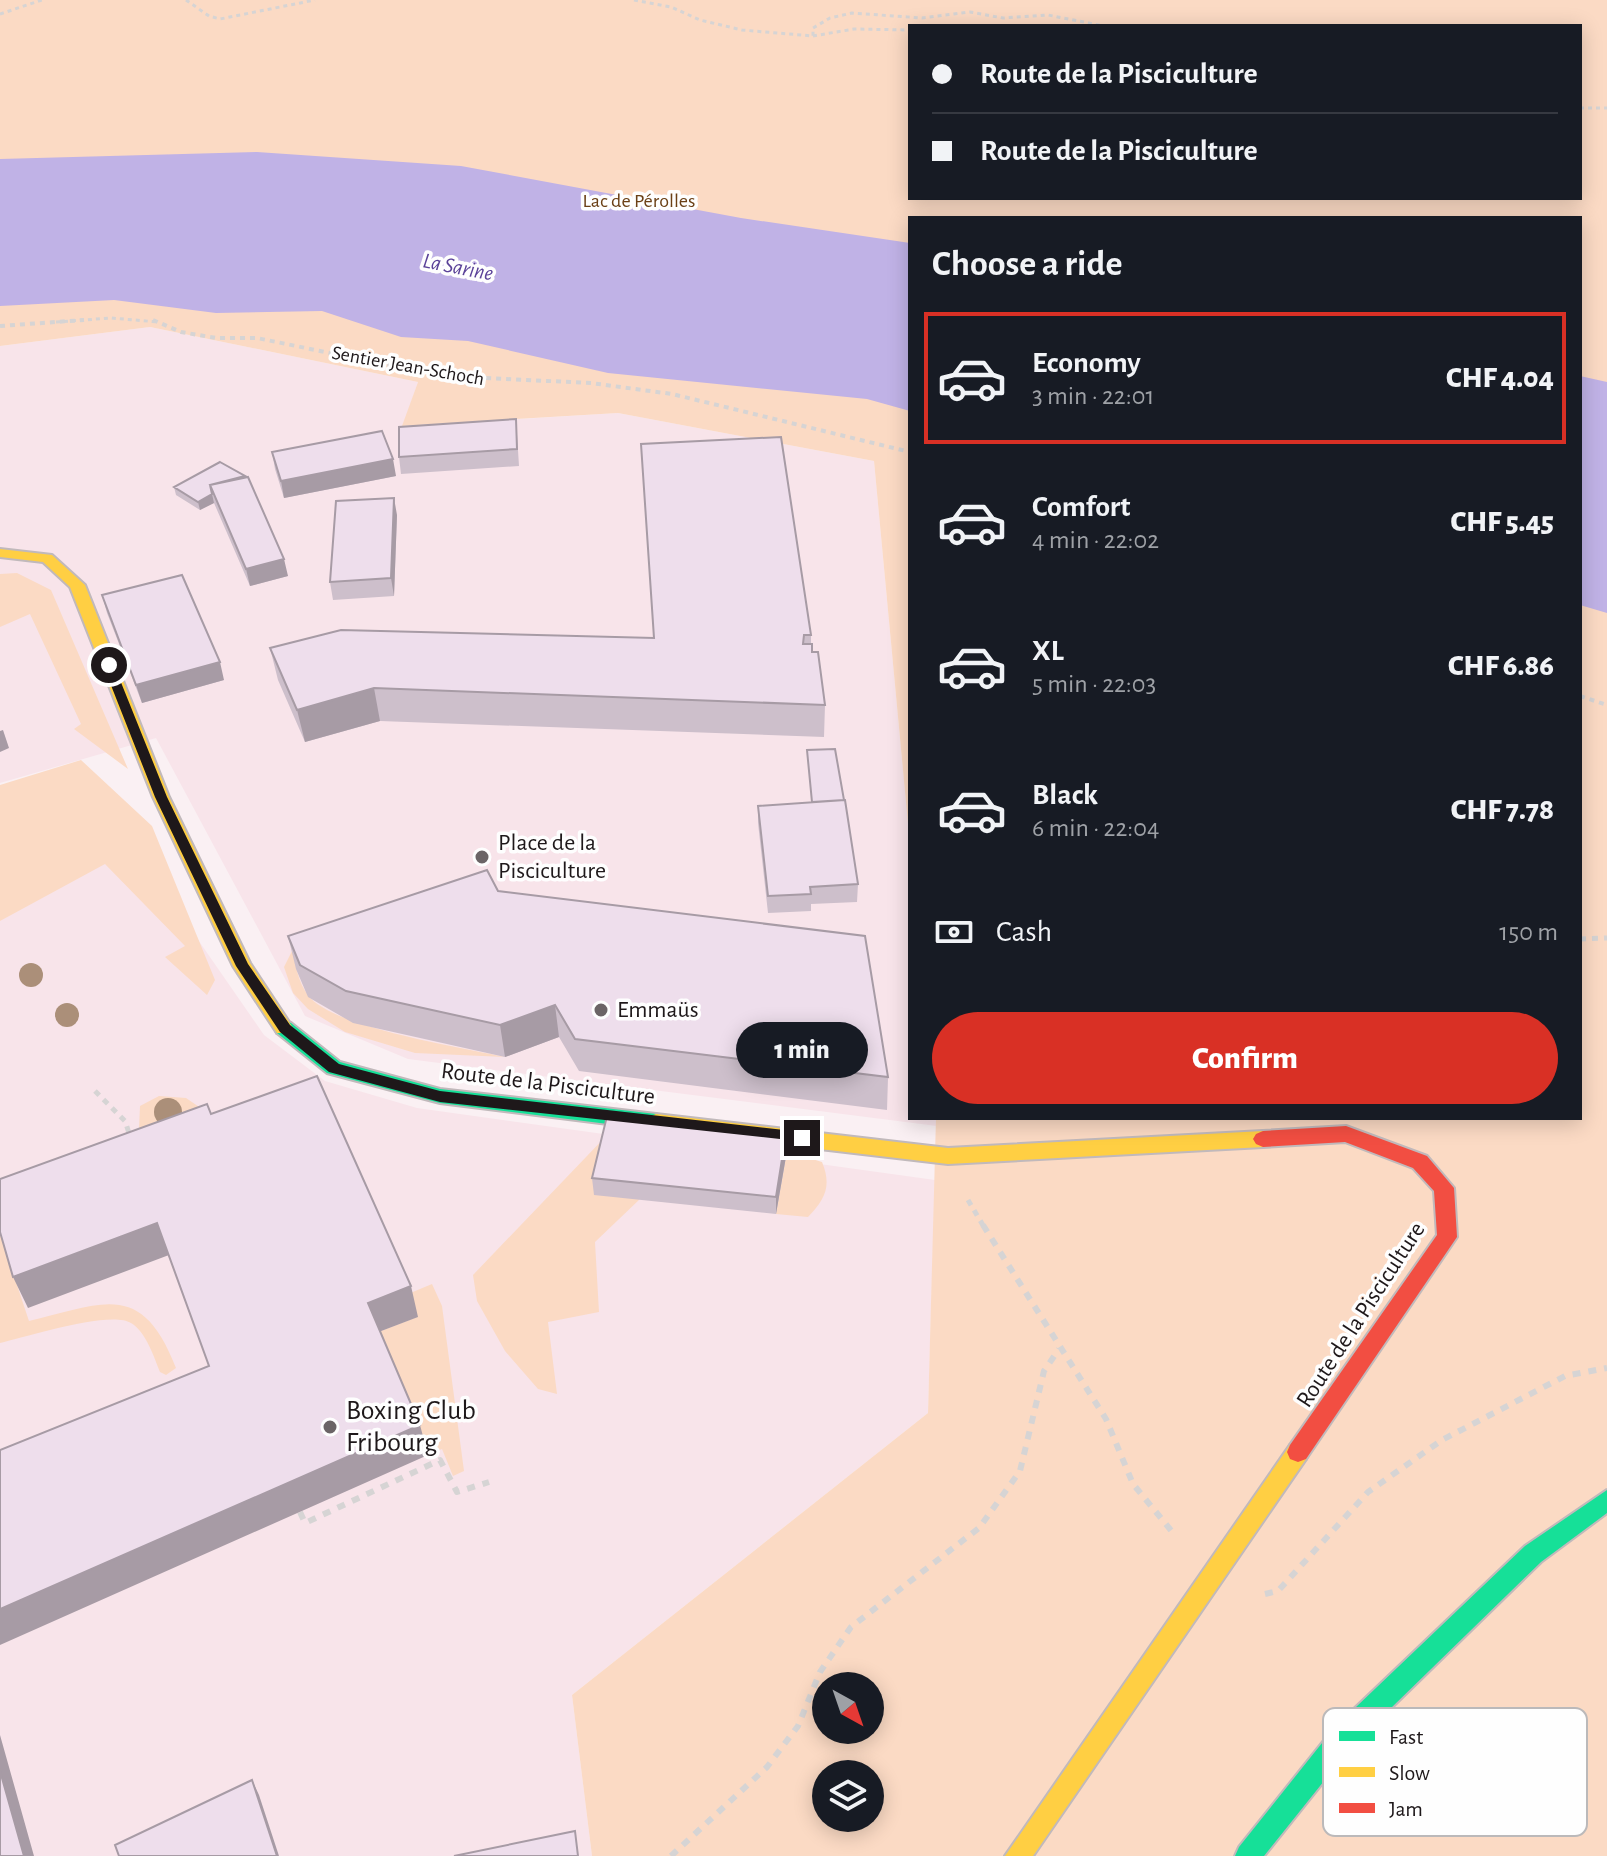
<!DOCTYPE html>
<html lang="en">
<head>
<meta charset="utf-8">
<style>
  :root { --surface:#171b24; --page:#242831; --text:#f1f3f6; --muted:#9ea1a6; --line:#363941; --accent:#d93025 }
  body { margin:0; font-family:"Alegreya Sans",sans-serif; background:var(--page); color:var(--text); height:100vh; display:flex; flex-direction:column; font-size:30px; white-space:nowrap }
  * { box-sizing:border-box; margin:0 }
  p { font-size:26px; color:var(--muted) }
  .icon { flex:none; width:44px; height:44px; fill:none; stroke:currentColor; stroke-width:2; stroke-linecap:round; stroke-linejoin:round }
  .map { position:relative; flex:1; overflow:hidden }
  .side { position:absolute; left:908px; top:216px; width:674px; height:904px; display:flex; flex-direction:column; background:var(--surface); border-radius:0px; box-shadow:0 4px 20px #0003 }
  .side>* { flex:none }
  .banner { position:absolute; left:908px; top:24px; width:674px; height:176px; border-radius:0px; box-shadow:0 4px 20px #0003; display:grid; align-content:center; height:176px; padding:0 24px; background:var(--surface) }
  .needle { width:52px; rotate:140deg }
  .controls { position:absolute; left:812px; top:1672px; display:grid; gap:16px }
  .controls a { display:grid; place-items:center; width:72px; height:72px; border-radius:50%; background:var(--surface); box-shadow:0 4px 20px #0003; font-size:40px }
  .end { position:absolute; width:36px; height:36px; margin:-18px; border:10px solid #1e181a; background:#fff; box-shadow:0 0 0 4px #fff }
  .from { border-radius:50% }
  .bubble { position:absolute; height:56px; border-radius:28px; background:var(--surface); box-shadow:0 4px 20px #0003; font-size:26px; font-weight:800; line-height:56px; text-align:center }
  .banner b { display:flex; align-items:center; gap:28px; height:76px; font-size:30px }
  .banner b+b { border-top:2px solid var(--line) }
  .banner i { width:20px; height:20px; background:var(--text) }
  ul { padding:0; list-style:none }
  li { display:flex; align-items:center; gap:24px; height:132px; margin:0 16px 12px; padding:0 8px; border:4px solid transparent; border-radius:0px }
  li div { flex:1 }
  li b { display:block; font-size:30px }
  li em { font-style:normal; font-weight:800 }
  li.active { border-color:var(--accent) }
  li>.icon { width:72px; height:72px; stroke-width:1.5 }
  h2 { padding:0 24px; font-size:36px; line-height:96px }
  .pay { display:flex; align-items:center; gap:20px; height:88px; padding:0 24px; font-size:30px }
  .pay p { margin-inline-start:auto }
  .primary-button { display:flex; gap:16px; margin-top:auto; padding:16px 24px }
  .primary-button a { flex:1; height:92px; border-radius:48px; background:var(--accent); color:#fff; font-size:32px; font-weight:800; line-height:92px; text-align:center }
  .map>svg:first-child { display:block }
</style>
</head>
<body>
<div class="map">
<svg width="1607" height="1856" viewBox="0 0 1607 1856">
  <rect width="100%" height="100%" fill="#faf0f3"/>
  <path fill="#f8e4ea" d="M150,327L418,382L403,426L618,413L874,461L910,845V1118H936L937,1126L408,1059L305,1016L156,738L0,783V346Z
    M79,768L264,1035L325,1081L417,1108L935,1180L928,1413L572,1695L592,1856H0V791Z"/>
  <path fill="#fbdac4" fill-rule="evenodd" d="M0,0H1607V1856H592L572,1695L928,1413L936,1118H1580V218H910V845L874,461L618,413L402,426L418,382L150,327L0,346ZM910,26H1580V198H910ZM826,1686H870V1730H826ZM826,1774H870V1818H826Z
    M17,573L51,590L128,769L74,729L81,724L30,614L0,627V574Z
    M81,760L152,826L215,980L207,995L165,957L185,946L105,864L0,921V785Z
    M293,949C295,964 298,982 308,995C330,1027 464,1048 505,1057L415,1053L345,1032L308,1009L293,993L284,967Z
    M159,1096L186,1098L208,1113L139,1129L140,1106Z
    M609,1133L640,1199L595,1242L599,1312L548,1322L557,1394L538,1389L505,1351L477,1301L473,1275Z
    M787,1151L822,1162C832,1186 825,1199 808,1217L776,1214Z
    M0,1234L29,1321C104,1303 142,1280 176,1368L166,1375L160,1372C154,1357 146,1332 131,1323C110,1310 26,1337 0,1343Z
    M432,1284L442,1306L464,1471L453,1476L442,1449L428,1455L376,1333L417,1317L408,1294Z"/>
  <path fill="#c0b2e6" d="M257,152L461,166L741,218L910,243V411L867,399L608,373L468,341L401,337L322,311L216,313L114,300L0,306V159Z
    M1580,376L1607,382V613L1580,605Z"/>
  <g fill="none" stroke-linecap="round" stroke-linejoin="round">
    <defs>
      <path id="fast" d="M284,1021L291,1023L340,1062L440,1089L656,1114L663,1117L666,1122L663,1127L656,1130L440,1103L327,1073L277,1033L275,1028L277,1023Z
        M1607,1490V1513L1541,1562L1352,1746L1264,1856H1235L1239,1847L1334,1728L1525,1546Z"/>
      <path id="slow" d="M0,549L52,555L85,585L169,797L250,963L293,1028L291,1033H277L233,966L153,797L70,587L43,562L0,557Z
        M656,1114L948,1148L1263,1131L1270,1134L1273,1139L1270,1144L1263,1147L948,1164L656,1130L649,1127L646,1122L649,1117Z
        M1298,1442L1306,1445L1309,1452L1306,1459L1033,1856H1005L1290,1445Z"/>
      <path id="jam" d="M1346,1126L1427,1156L1454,1188L1457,1237L1306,1459L1298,1462L1290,1459L1287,1452L1290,1445L1437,1235L1434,1191L1413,1168L1345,1142L1263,1147L1256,1144L1253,1139L1256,1134L1263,1131Z"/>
    </defs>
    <use href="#fast" stroke="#c1b9bb" stroke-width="4"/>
    <use href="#slow" stroke="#c1b9bb" stroke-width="4"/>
    <use href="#jam" stroke="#c1b9bb" stroke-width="4"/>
    <path stroke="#d6d4d4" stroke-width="3" stroke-dasharray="4 4" stroke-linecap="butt" d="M186,0L209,16L220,19L315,0
      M634,0L671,7L700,20L742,30L813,36V28L830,18L852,13L922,18L970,12L1003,18L1048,15L1104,26
      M0,14L42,0
      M813,36L854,29L910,30
      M1580,108H1607
      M56,322L111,318L158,322"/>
    <path stroke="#d6d4d4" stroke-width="4" stroke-dasharray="5 5" stroke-linecap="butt" d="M153,320L181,332L216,338H257L442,376L591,383L672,394L910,452
      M0,326L84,320
      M1580,696L1607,705"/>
    <path stroke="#d6d4d4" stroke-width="5" stroke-dasharray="6 6" stroke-linecap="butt" d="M1580,939L1607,938
      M95,1091L125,1121L130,1136
      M968,1200L984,1227"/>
    <path stroke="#d6d4d4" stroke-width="6" stroke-dasharray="8 8" stroke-linecap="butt" d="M983,1225L1106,1419L1133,1484L1174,1534
      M300,1512L305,1523L440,1460L457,1492L489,1482
      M1265,1594L1278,1591L1368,1492L1442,1440L1565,1376L1607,1368
      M671,1856L767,1767L798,1726L820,1672L851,1627L979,1528L1020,1471L1044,1371L1059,1349"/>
    <use href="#fast" fill="#16e098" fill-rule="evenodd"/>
    <use href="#slow" fill="#ffcf43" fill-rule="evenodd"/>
    <use href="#jam" fill="#f24e42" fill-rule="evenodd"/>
  </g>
  <g fill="#ab8f79">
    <circle cx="31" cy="975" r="12"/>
    <circle cx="67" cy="1015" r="12"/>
    <circle cx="168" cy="1112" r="14"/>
  </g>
  <path fill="#cdbfcb" d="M516,419L519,466L401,474L399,457Z
    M272,452L396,476L284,498L275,469Z
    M220,462L288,576L250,586L214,503L200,510L176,495L174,487Z
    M397,515L394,596L333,600L330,582Z
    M102,595L224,680L142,703L107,613Z
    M811,635V644L825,705L824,737L380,721L305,742L278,680L270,648Z
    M807,750L858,884L857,902L811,904V911L768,913L758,823V806L812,802Z
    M498,891L888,1077L887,1110L579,1071L559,1037L505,1057L353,1023L308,997L296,969L288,936Z
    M786,1134L787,1151L776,1214L594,1195L592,1178Z"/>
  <path fill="#a79ba5" d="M393,459L396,476L284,498L281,481Z
    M212,494L214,503L200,510L198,502Z
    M394,498L397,515L394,596L391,578Z
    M284,559L288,576L250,586L246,569Z
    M220,662L224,680L142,703L136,685Z
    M374,688L380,721L305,742L297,710Z
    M3,730L9,748L0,752V731Z
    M555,1005L559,1037L505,1057L500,1025Z
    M786,1134L787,1151L776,1214V1197Z
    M157,1223L169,1255L28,1308L13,1277Z
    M411,1286L418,1317L376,1333L368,1303Z
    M420,1425L428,1455L0,1645V1609Z
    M0,1735L34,1856H24L0,1771Z
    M252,1780L259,1795L279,1856H277Z"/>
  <path fill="#eedeec" stroke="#a79ba5" stroke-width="2" d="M516,419L517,449L399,457V427Z
    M382,431L393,459L281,481L272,452Z
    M781,437L811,635H804L803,644H812V652H818L825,705L374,688L297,710L270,648L341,630L654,638L641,444Z
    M220,462L245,476L210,485L212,494L198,502L174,487Z
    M248,477L284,559L246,569L210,485Z
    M394,498L391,578L330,582L336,501Z
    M182,575L220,662L136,685L102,595Z
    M835,749L844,800L812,802L807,750Z
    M845,800L858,884L810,887L811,894L768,896L758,806Z
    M487,870L498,891L865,936L888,1077L575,1039L555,1005L500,1025L346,991L300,965L288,936Z
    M317,1076L411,1286L368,1303L420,1425L0,1609V1450L209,1366L157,1223L13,1277L0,1232V1179L207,1104L211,1114Z
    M607,1116L786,1134L776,1197L592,1178Z
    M0,1771L24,1856H0Z
    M252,1780L277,1856H119L115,1845Z
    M575,1831L578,1856H454Z"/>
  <path fill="#1e181a" d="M109,661L114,665L167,797L248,964L290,1025L339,1064L440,1091L802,1132L807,1134V1142L440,1102L329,1072L280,1032L236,966L155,797L103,665Z"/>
  <g fill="#6b6466" stroke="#fefefe" stroke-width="3">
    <circle cx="482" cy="857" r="8"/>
    <circle cx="601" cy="1010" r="8"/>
    <circle cx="330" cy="1427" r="8"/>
  </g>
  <g text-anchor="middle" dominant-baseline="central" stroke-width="7" stroke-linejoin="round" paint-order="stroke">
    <g font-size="20" fill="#6b4016" stroke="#fefefe">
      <text x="639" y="201">Lac de Pérolles</text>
    </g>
    <g font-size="20" fill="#1e181a" stroke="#fefefe">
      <text transform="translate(408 366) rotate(10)">Sentier Jean-Schoch</text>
    </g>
    <g font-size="22" font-style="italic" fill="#5a4198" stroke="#fefefe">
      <text transform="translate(458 267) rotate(11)">La Sarine</text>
    </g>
    <g font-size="24" fill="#1e181a" stroke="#fefefe" text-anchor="start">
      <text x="498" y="843">Place de la<tspan x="498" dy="28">Pisciculture</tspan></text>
      <text x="617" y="1010">Emmaüs</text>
    </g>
    <g font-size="24" fill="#1e181a" stroke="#fefefe">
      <text transform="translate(548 1084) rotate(7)">Route de la Pisciculture</text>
      <text transform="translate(1361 1315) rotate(-57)">Route de la Pisciculture</text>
    </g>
    <g font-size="28" fill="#1e181a" stroke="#fefefe" text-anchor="start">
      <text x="346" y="1411">Boxing Club<tspan x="346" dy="32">Fribourg</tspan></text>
    </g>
  </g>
  <rect x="1323" y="1708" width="264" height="128" rx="12" fill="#fefefe" stroke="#bbb9ba" stroke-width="2"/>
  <rect x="1339" y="1731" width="36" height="10" fill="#16e098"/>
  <rect x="1339" y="1767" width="36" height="10" fill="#ffcf43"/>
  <rect x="1339" y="1803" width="36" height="10" fill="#f24e42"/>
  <g font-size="22" fill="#1e181a">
    <text x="1389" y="1744">Fast</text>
    <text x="1389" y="1780">Slow</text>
    <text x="1389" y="1816">Jam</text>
  </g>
</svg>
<div class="controls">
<a><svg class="needle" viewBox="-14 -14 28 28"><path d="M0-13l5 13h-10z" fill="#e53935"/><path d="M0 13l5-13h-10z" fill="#9ea1a6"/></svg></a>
<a><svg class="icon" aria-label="layers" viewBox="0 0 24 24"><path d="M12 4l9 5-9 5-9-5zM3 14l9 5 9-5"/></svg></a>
</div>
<i class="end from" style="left:109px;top:665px"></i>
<i class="end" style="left:802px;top:1138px"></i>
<div class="bubble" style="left:736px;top:1022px;width:132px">1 min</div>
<div class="banner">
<b><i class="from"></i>Route de la Pisciculture</b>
<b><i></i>Route de la Pisciculture</b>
</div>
<section class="side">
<h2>Choose a ride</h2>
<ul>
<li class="active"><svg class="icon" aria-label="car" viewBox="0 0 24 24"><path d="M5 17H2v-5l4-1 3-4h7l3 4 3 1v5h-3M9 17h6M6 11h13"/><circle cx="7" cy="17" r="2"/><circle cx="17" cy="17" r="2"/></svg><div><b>Economy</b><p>3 min · 22:01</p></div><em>CHF 4.04</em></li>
<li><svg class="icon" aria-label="car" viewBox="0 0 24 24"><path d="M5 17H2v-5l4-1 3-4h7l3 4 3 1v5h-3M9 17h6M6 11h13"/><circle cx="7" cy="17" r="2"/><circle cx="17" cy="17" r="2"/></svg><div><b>Comfort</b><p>4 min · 22:02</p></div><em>CHF 5.45</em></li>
<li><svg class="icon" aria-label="car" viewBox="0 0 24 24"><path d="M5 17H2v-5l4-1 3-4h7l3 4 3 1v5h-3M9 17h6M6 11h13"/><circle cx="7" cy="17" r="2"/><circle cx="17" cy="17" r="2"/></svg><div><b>XL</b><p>5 min · 22:03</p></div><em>CHF 6.86</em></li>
<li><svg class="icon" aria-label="car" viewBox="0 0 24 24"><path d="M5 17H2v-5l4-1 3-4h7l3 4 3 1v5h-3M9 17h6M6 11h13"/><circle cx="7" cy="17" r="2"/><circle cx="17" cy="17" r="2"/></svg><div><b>Black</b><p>6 min · 22:04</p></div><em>CHF 7.78</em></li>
</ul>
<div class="pay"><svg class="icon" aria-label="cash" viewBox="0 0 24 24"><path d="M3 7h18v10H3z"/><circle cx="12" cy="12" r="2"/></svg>Cash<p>150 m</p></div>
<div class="primary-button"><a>Confirm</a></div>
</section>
</div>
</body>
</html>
